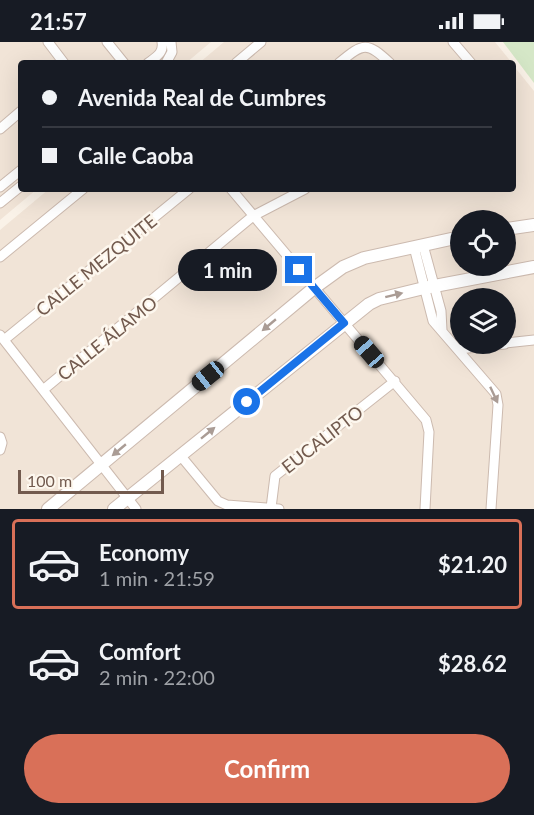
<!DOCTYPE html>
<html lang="en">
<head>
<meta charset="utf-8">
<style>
  :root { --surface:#171b24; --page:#242831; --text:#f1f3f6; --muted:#9ea1a6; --line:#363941; --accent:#d97058 }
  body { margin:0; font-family:Lato,sans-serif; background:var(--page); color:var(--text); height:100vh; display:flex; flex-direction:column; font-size:22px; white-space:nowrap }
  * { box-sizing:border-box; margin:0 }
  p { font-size:20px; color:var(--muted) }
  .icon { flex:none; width:33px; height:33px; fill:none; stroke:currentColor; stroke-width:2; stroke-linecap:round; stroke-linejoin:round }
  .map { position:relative; height:467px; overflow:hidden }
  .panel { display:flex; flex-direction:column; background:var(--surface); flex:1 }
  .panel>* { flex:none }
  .banner { position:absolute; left:18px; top:18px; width:498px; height:132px; border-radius:6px; box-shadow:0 6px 24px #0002; display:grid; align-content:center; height:132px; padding:0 24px; background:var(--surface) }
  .fabs { position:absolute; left:450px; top:168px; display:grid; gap:12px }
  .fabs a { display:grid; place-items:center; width:66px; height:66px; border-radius:50%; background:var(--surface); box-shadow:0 6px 24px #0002; font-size:30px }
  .scale { position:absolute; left:18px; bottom:15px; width:146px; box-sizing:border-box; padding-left:6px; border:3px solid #725a4e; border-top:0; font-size:16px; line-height:21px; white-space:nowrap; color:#725a4e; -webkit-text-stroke:4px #fdf7ee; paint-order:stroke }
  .end { position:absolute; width:27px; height:27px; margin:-14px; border:8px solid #1a73e8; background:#fff; box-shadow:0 0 0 3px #fff }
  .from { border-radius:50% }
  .bubble { position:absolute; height:42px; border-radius:21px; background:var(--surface); box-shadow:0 6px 24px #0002; font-size:20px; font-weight:700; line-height:42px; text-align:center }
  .car { position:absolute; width:18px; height:36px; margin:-18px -9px; border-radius:8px; box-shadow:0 0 4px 2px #0007; background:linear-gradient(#222 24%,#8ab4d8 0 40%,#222 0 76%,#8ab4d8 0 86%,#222 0) }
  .banner b { display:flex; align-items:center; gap:21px; height:57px; font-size:22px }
  .banner b+b { border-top:2px solid var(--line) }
  .banner i { width:15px; height:15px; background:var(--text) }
  ul { padding:10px 0 0; list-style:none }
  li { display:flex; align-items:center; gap:18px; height:90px; margin:0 12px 9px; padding:0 12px; border:3px solid transparent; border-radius:6px }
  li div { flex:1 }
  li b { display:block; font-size:22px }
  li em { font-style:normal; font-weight:700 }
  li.selected { border-color:var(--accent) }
  li>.icon { width:54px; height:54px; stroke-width:1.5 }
  .button { display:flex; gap:12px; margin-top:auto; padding:12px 24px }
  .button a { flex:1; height:69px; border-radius:36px; background:var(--accent); color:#fff; font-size:24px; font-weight:700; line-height:69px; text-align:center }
  .status { display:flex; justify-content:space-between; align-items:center; height:42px; padding:0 30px; background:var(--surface); direction:ltr }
  .status svg { height:16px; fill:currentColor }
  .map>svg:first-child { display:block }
</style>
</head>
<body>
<div class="status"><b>21:57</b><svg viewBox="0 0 49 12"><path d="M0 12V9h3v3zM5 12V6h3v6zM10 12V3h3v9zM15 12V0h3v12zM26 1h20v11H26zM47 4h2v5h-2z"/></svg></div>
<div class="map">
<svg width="534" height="467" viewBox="0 0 534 467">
  <rect width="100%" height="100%" fill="#faf2e8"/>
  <path fill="#f1e4d7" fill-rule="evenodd" d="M0,0H211L186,21H21V147H37L0,178Z
    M224,0H495L512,21H199Z
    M513,23L534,49V467H0V188L49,147H513ZM460,178H506V224H460ZM460,256H506V302H460Z"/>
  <path fill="#d5e7c7" d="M503,0H534V41Z"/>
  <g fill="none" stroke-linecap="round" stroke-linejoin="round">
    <defs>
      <path id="minor" d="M48,0L64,21
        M107,0L124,21
        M453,0L471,21
        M148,21C156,15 164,11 162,0
        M166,21L172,10L171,0
        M236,21L261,0
        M339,21C364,0 367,0 390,21
        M0,87L21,69
        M0,145L21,128
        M231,147L426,378L429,390L425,467
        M0,161L21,144
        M423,203L441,269L442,288
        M414,205L433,279L496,352L498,363L491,467
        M0,215L83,147
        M0,293L136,467
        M4,298L189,147
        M506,301L534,298
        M459,307L505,302
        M43,348L253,174L305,147
        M0,395L2,401L0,408
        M180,413L218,459L227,463L279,467
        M271,466L275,434L395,339"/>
      <path id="tertiary" d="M506,187L534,183
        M48,467L314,246L343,225L364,216L460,195
        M114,467L369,262L379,257L424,246L534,225"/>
    </defs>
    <use href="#minor" stroke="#ccbaaf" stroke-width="11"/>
    <use href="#tertiary" stroke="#ccbaaf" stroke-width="14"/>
    <use href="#minor" stroke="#fff" stroke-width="9"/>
    <use href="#tertiary" stroke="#fff" stroke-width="12"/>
  </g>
  <defs><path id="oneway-solid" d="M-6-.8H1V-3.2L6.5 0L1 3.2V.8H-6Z" transform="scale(1.5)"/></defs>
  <g fill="#aa9c95">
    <use href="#oneway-solid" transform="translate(394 253) rotate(-14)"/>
    <use href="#oneway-solid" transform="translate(269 283) rotate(140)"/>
    <use href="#oneway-solid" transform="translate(494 353) rotate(65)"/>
    <use href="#oneway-solid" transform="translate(208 391) rotate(-39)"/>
    <use href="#oneway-solid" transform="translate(119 408) rotate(140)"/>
  </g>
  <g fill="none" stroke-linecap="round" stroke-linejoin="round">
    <path stroke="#1a73e8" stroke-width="8" d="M247,360L344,281L299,228"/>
  </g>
  <g text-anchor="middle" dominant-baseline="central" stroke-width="5" stroke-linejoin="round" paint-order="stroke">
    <g font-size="18" fill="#725a4e" stroke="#fdf7ee">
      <text transform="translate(96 223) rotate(-39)">CALLE MEZQUITE</text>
      <text transform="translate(107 296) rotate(-39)">CALLE ÁLAMO</text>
      <text transform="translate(322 397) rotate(-38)">EUCALIPTO</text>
    </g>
  </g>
</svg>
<div class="fabs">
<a><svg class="icon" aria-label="locate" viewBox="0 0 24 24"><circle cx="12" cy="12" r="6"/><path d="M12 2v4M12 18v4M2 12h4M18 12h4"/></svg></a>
<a><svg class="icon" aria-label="layers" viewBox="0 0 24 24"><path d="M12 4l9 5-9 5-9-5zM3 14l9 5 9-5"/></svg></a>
</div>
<div class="scale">100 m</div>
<i class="end from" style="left:247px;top:360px"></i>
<i class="end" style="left:299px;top:228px"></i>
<div class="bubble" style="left:178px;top:207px;width:99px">1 min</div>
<i class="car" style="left:369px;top:310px;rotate:319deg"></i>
<i class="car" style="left:208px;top:334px;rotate:231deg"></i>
<div class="banner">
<b><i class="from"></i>Avenida Real de Cumbres</b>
<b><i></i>Calle Caoba</b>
</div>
</div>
<section class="panel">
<ul>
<li class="selected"><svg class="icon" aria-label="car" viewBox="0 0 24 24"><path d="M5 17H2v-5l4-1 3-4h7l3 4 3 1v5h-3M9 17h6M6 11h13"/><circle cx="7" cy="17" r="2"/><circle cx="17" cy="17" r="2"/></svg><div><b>Economy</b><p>1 min · 21:59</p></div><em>$21.20</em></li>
<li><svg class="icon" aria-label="car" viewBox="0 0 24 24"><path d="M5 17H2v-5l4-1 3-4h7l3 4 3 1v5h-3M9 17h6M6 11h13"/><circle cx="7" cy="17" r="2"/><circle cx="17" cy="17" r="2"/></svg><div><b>Comfort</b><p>2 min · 22:00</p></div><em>$28.62</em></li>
</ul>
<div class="button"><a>Confirm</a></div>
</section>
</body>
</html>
